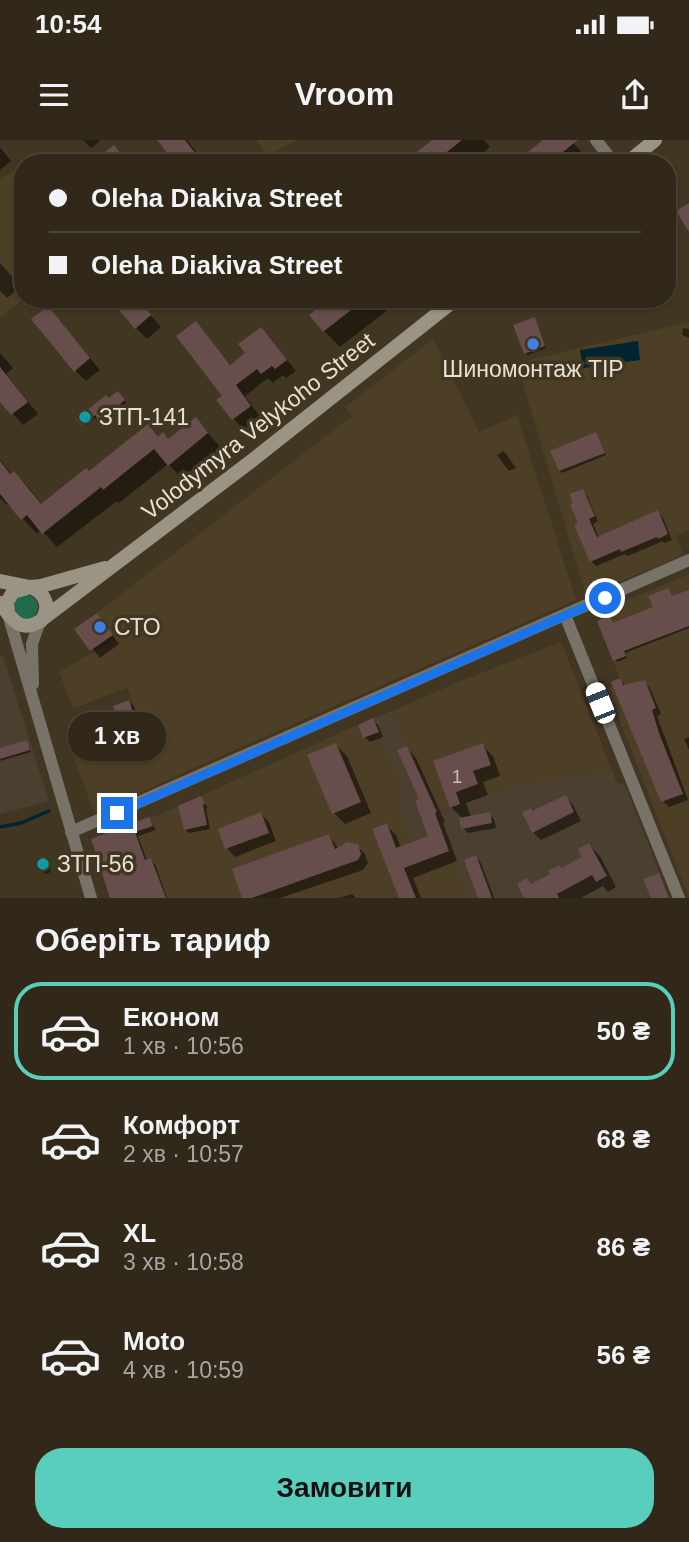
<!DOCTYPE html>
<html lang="uk">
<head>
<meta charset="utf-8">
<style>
  :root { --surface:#312819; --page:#393022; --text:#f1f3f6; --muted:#a8a6a2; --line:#4c4438; --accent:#5acebc }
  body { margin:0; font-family:Helvetica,sans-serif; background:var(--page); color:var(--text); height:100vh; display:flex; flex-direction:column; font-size:26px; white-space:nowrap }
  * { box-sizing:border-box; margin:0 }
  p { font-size:23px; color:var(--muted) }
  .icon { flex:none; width:38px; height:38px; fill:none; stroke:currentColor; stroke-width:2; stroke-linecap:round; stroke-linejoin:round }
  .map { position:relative; height:758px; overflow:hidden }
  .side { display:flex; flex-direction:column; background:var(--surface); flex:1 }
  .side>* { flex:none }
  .hud { position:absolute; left:14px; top:14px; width:662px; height:154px; border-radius:28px; box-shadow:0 2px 5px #0004,0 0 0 2px var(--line); display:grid; align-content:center; height:154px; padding:0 35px; background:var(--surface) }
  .end { position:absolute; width:32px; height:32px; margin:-16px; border:9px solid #1a73e8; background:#fff; box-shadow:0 0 0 4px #fff }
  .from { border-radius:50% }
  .bubble { position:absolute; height:49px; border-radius:24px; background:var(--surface); box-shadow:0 2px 5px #0004,0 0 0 2px var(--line); font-size:23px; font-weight:700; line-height:49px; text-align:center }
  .car { position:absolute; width:21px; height:42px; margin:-21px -10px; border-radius:9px; box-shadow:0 0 5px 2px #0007; background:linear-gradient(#fff 24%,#345 0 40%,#fff 0 76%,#345 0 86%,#fff 0) }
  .hud b { display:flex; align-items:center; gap:24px; height:66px; font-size:26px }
  .hud b+b { border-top:2px solid var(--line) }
  .hud i { width:18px; height:18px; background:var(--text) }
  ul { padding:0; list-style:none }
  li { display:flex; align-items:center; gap:21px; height:98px; margin:0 14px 10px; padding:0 21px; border:4px solid transparent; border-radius:28px }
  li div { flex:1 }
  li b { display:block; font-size:26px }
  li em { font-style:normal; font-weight:700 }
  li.active { border-color:var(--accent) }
  li>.icon { width:63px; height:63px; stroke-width:1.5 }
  h2 { padding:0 35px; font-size:32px; line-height:84px }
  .primary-button { display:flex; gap:14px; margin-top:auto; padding:14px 35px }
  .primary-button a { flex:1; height:80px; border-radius:28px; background:var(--accent); color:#111; font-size:28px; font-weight:700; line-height:80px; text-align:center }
  .status { display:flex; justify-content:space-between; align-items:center; height:49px; padding:0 35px; background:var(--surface); direction:ltr }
  .status svg { height:19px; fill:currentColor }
  header { display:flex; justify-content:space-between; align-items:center; height:91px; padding:0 35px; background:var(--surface); font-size:32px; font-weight:700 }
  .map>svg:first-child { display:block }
</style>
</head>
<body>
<div class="status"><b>10:54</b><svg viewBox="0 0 49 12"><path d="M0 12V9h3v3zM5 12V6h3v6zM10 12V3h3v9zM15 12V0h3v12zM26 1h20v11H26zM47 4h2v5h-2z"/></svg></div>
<header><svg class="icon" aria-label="menu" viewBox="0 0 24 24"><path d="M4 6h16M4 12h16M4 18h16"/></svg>Vroom<svg class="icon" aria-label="share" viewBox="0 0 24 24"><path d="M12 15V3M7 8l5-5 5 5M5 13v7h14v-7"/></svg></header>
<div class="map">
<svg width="689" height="758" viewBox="0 0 689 758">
  <rect width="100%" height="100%" fill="#413621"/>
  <path fill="#4b4030" d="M3,516L49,661L0,674V517Z
    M392,571L435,673L501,649L560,637L612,630L617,643L625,645L669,758H468L449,711L417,723L397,667L400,643L381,604L373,578Z"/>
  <path fill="#4d3f25" d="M256,0H297L267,15Z
    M21,24L23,26V159L0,178V41Z
    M689,182V390L676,396L683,415L586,456L517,223Z
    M433,199L479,292L517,275L576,460L180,634L98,673L94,672L69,606L115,591L140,579L127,548L73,568L59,532L115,500L97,473L352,276L345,267Z
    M689,434V757L607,548L612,546L610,542L620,538L597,481L600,480L597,473Z
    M561,502L612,630L560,637L501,649L435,673L392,571L463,540Z
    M373,578L381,604L400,643L397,667L417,723L449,711L468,758H110L91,699L124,688V685L158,675Z"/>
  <path fill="#1f6a4d" d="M14 467a12 12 0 1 1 24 0a12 12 0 1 1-24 0Z"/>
  <path fill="#002431" d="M638,201L640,220L583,228L580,210Z"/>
  <path fill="#0007" d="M83,0H101L91,8Z
    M159,0H187L202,20L207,16L214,23H177Z
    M435,0H484L490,7L470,23H406Z
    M546,0H571L589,21L517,23Z
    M0,7L11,21L0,30Z
    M0,123L21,147L7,158L0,151Z
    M136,159L161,187L147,199L136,188Z
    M302,159H315L307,165Z
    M333,159H402L340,207L324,191Z
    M48,168L100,230L86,241L75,230Z
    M536,181L546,208L528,215L526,213Z
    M195,183L231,226L247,213L261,189L296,231L286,238L283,235L273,243L268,238L245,256L260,277L243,290L219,261L225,256Z
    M683,188L689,189V198L682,195Z
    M0,213L13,228L6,234L38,274L23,285L0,259Z
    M118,253L126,263L103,282L98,276L85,286L79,279Z
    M196,280L222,309L183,339L168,324L119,363L117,361L57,407L41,390L37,394L9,363L7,365L0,358V320L12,335L14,333L29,348L42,365L89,333L148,287L159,298L169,301Z
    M596,294L606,315L562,333L560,331Z
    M504,311L516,328L509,331L497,315Z
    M582,351L587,356L598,381L593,384L599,398L658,373L663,378L672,400L664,403L663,401L628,416L625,414L596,426L591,421L580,384Z
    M668,450L672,458L689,451V488L625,513L627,518L617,522L599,482L613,484L655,468Z
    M105,484L119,504L100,518L77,490Z
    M620,540L626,546L644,542L650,548L661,574L657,576L688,660L669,667L663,661Z
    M129,562L134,567L138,580L125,584L120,579Z
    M373,580L378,585L383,597L370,602L365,597L360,586Z
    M689,597V610L684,599Z
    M27,602L31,612L0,621V610Z
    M336,605L347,616L371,673L345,684L334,673Z
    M482,605L493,616L500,636L483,642L488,655L466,663L471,677L489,674L494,679L496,688L468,693L463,688V679L451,667L435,622Z
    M407,608L416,618L445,682L443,683L457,721L413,738L421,758H400L386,685L396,695L401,708L430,697Z
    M565,657L573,665L581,681L541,700L533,692V673Z
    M201,658L208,668L206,669L210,689L189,693L185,689Z
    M261,674L269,682L276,701L235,717L227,708L220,690Z
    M149,679L156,690L138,696L147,721L150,720L155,724L167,758H112L93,700Z
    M329,696L339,709L357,706L365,714L368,723L363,730L280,758H244Z
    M589,705L600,716L616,747L608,752L603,746L581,758H526L532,746L585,717Z
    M44,716L51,732L45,734L38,718Z
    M476,717L481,723L494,758H480Z
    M352,754L356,758H339Z"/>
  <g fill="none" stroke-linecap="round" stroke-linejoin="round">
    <path stroke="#002431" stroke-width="3.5" d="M0,687L21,683L49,671"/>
  </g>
  <path fill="#674d4b" d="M157,0H185L203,23H175Z
    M432,0H462L433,23H403Z
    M543,0H578L549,23H514Z
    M114,5L128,23H92Z
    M689,63V92L676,71Z
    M110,159H138L151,175L135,189Z
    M330,159H365L323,192L309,175Z
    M48,166L90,218L74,232L31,179Z
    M535,177L545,206L524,214L513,185Z
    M196,181L230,225L245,213L238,204L261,187L287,220L275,229L272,226L261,234L257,229L236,245L251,266L232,280L216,260L222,256L176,196Z
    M0,227L28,262L11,275L0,262Z
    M118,251L125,260L100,281L95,275L82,286L76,279L106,255L109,258Z
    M196,277L208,293L168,326L154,309L103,350L101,347L42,394L27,375L21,380L0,354V321L10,334L14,331L41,364L86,328L89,331L148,284L158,297L163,292L168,299Z
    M596,292L605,313L559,331L550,311Z
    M583,349L595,376L589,379L597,397L658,370L668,394L658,399L657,397L621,412L620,409L590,422L574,385L578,383L570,364L573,363L569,354Z
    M668,448L672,456L689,450V486L624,511L626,516L613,521L597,481L610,476L613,483L653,467L648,456Z
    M97,473L113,495L90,511L74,489Z
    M620,538L623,545L645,540L656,568L652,570L659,593L683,654L661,662L611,542Z
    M129,560L134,575L118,580L113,566Z
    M373,578L379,592L363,598L358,585Z
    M27,600L30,610L0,619V608Z
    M336,603L361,662L332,674L307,615Z
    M483,603L491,625L473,631L478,644L456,652L460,664L450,668L433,621Z
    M407,606L437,672L435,673L449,711L404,728L416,758H399L372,689L387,683L396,708L428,696L415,661L419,659L397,610Z
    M566,655L574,672L532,693L522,672L531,668L532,671Z
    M201,656L205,664L203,665L207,685L184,690L178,666Z
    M261,672L269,693L225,709L218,689Z
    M490,672L492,683L461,689L459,678Z
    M149,677L153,686L135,692L145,720L151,718L166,758H110L91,699Z
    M329,694L335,709L347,702L358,704L361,714L358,720L252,758H242L232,729Z
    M589,703L607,736L596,742L592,735L557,754L559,758H524L517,744L527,738L531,744L550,734L548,731L560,725L561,728L582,717L578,709Z
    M476,715L492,758H478L464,720Z
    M659,733L669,758H651L643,739Z"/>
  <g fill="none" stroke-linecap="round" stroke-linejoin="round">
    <path stroke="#787268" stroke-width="12" d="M596,0L614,23
      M8,474L91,758
      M565,475L679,758
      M33,544L32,504L40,481
      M71,692L689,420"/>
    <path stroke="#9b9383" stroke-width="14" d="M627,23L655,0
      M0,441L30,447L41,446L105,428
      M0,463C11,478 20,494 40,481L254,319L456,159
      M8,474L7,462L13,452L30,447C46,453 51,467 41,481"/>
  </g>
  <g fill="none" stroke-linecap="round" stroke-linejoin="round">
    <path stroke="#1a73e8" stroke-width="9" d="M117,673L605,458"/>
  </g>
  <g fill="#3f7fe0" stroke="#413621" stroke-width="2.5">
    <circle cx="533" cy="204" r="7"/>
    <circle cx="100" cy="487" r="7"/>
  </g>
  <g fill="#0f9aa8" stroke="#413621" stroke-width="2.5">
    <circle cx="85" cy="277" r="7"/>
    <circle cx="43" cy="724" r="7"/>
  </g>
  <g text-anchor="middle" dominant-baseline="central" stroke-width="7" stroke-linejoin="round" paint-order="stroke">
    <g font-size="19" fill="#c7bcb2">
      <text x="457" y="636">1</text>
    </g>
    <g font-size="23" fill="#e7e1d4" stroke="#413621" text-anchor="start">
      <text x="533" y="229" text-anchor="middle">Шиномонтаж ТІР</text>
      <text x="99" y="277">ЗТП-141</text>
      <text x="114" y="487">СТО</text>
      <text x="57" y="724">ЗТП-56</text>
    </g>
    <g font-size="23" fill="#e7e1d4" stroke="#413621">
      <text transform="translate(258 286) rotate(-38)">Volodymyra Velykoho Street</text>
    </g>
  </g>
</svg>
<i class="end from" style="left:605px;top:458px"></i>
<i class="end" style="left:117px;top:673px"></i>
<div class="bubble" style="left:68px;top:572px;width:98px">1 хв</div>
<i class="car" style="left:600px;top:563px;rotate:338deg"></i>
<div class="hud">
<b><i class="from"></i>Oleha Diakiva Street</b>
<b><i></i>Oleha Diakiva Street</b>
</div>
</div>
<section class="side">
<h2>Оберіть тариф</h2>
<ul>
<li class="active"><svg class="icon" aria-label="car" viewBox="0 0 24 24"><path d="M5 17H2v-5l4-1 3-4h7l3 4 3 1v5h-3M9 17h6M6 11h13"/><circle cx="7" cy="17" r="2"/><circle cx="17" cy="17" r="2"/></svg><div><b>Економ</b><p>1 хв · 10:56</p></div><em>50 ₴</em></li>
<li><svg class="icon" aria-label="car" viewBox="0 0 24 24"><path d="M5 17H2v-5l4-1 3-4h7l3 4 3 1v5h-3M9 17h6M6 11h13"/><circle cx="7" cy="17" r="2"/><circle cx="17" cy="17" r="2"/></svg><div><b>Комфорт</b><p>2 хв · 10:57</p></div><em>68 ₴</em></li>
<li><svg class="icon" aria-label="car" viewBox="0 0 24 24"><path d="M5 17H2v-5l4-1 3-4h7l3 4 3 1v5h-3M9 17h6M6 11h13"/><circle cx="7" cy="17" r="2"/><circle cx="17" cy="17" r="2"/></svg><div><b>XL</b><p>3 хв · 10:58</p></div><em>86 ₴</em></li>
<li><svg class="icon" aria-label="car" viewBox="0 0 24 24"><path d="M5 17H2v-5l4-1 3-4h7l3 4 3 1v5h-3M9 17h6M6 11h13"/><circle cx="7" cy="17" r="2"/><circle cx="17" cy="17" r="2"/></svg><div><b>Moto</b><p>4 хв · 10:59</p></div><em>56 ₴</em></li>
</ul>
<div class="primary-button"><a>Замовити</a></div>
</section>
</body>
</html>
